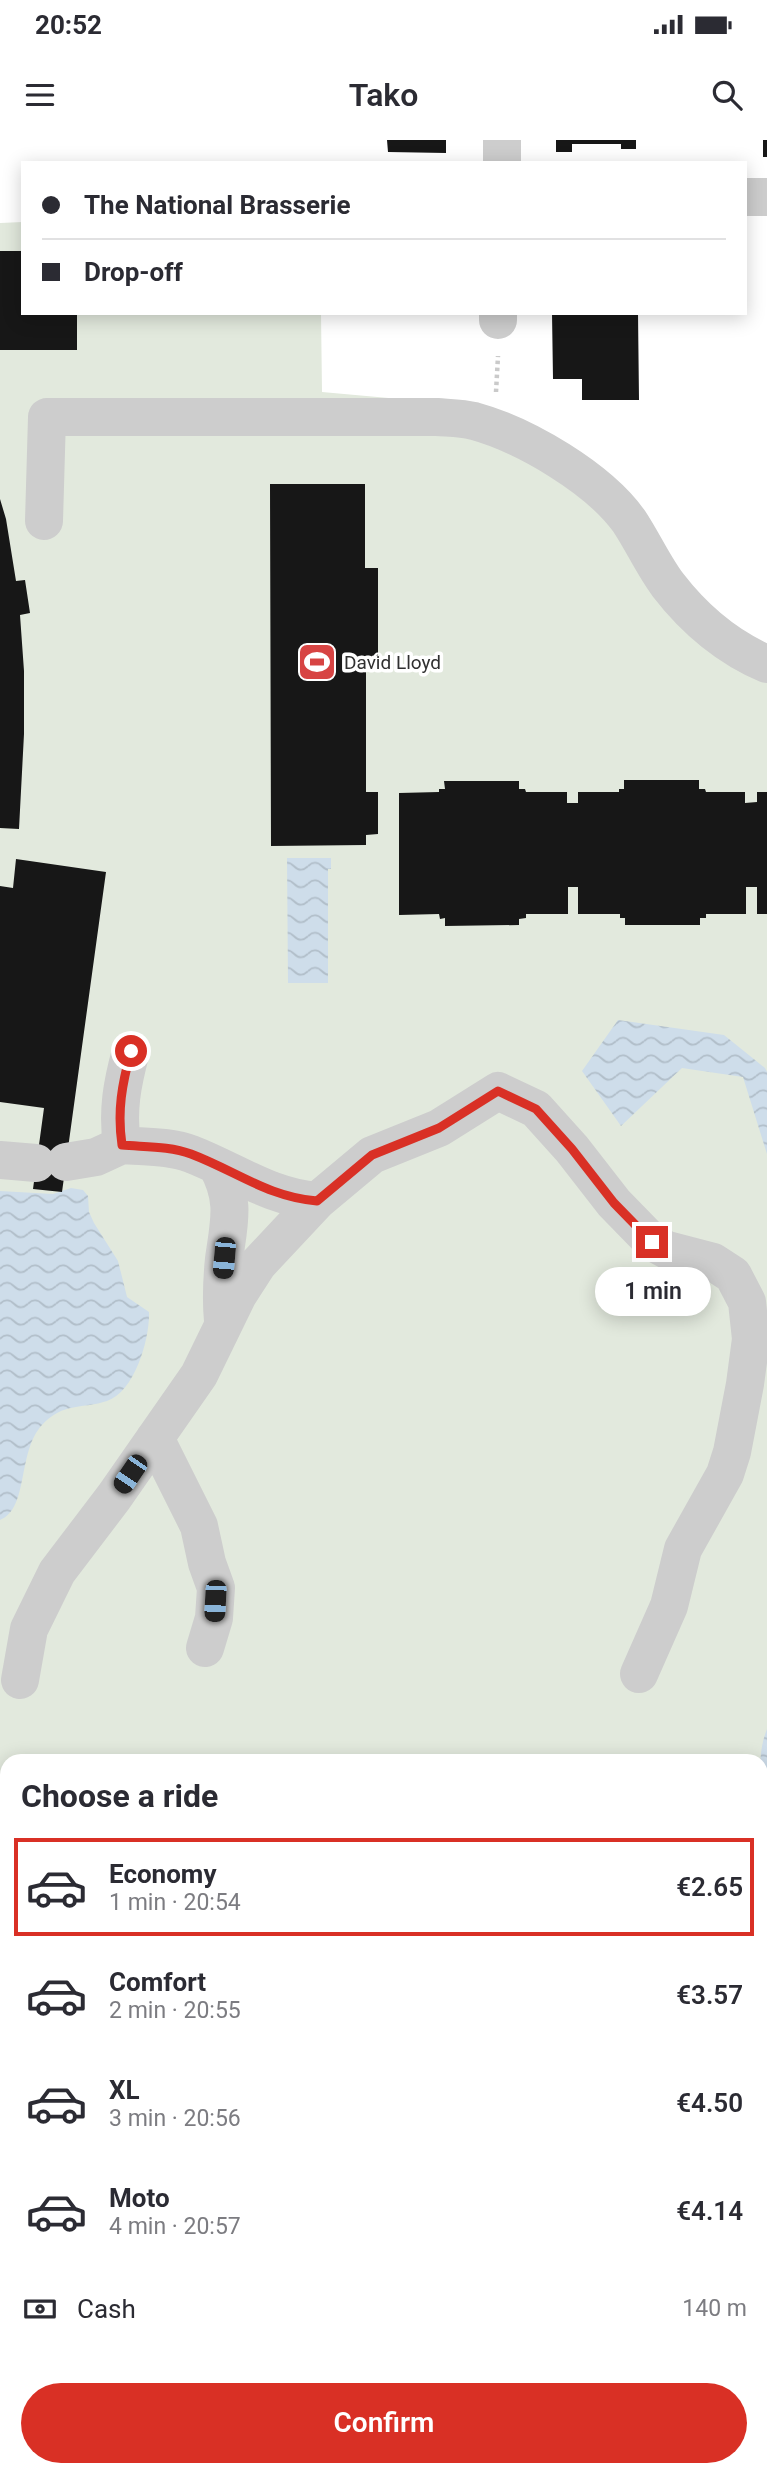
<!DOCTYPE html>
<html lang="en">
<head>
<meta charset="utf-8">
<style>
  :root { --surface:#fff; --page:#f7f7f7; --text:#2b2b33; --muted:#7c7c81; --line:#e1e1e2; --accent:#d93025 }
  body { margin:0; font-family:Roboto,sans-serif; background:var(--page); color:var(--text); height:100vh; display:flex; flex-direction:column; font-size:26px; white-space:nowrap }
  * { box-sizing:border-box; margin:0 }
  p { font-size:23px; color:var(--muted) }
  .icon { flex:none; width:38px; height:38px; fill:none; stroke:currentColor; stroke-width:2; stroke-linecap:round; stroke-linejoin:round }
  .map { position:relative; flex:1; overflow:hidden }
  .sheet { position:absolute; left:0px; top:1614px; width:768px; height:723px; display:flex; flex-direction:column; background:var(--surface); border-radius:21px 21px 0 0; box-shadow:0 4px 18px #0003 }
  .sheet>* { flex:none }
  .banner { position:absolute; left:21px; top:21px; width:726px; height:154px; border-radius:0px; box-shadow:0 4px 18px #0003; display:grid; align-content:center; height:154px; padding:0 21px; background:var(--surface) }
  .end { position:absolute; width:32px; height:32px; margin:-16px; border:9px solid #d93025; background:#fff; box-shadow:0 0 0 4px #fff }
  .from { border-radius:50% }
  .bubble { position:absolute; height:49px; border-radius:24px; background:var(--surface); box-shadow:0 4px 18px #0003; font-size:23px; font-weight:600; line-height:49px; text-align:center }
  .car { position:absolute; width:21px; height:42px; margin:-21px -10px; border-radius:9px; box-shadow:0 0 5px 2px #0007; background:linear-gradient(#222 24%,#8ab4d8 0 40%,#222 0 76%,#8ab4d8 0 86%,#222 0) }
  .banner b { display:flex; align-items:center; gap:24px; height:66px; font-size:26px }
  .banner b+b { border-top:2px solid var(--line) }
  .banner i { width:18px; height:18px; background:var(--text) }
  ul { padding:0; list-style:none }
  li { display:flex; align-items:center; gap:21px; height:98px; margin:0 14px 10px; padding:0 7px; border:4px solid transparent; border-radius:0px }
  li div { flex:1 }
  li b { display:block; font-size:26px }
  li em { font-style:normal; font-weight:600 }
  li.active { border-color:var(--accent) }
  li>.icon { width:63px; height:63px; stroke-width:1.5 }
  h2 { padding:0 21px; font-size:32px; line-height:84px }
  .pay { display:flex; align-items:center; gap:18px; height:77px; padding:0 21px; font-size:26px }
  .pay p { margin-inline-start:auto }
  .cta { display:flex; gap:14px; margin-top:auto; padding:14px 21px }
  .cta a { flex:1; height:80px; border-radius:42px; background:var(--accent); color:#fff; font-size:28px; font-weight:600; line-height:80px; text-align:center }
  .status { display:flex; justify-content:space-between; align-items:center; height:49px; padding:0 35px; background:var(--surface); direction:ltr }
  .status svg { height:19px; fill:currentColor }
  header { display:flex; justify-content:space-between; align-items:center; height:91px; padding:0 21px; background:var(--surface); font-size:32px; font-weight:600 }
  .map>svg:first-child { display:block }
</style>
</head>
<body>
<div class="status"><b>20:52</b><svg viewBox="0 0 49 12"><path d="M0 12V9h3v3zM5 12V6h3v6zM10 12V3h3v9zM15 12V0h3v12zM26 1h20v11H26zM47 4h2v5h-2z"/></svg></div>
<header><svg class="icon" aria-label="menu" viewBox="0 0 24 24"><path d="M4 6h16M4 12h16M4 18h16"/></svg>Tako<svg class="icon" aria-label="search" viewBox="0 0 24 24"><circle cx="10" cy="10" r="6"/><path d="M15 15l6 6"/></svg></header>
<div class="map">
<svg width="767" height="2335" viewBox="0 0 767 2335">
  <defs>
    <pattern id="water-waves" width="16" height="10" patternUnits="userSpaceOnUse" patternTransform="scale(1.75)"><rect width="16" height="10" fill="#ceddea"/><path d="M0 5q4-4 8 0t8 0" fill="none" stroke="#b1bec9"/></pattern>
  </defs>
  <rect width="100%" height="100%" fill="#fff"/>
  <path fill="#e2e9dd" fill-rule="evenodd" d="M23,82V173H321L322,252L455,264L672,426L735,490L767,507V2335H0V83ZM7,1620H761V2329H7Z"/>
  <path fill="url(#water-waves)" d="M287,718H331V729H328V843H288Z
    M618,880L724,895L765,928L767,932V1014L743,937L682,928L621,986L582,931Z
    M71,1048L83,1050L88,1056L89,1072L94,1083L118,1121L127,1157L149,1172C150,1198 135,1252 107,1261C83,1269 63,1262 42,1285C17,1312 29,1369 0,1380V1051L53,1054Z
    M767,1589V1663C758,1641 758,1611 767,1589Z"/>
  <path fill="#171717" d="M387,0H446V13L388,12Z
    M556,0H636V9H621V4H572V12H556Z
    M763,0H767V17H763Z
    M0,111H23V173H77V210H0Z
    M552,173H638L639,260H582V239H553Z
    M270,344H365V428H378V531H366V652H378V694L366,695V705L271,706Z
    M0,359L6,379L16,441L25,440L30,473L20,475L24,531V594L19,689L0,688Z
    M624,640H699V649H705L706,652H745V663L757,662V652H767V774H757V747H746V774H706V778H700V785H625V778H620V774H578V747H568V774H526V778L519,779V785L445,786V778L440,779L439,774L399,775V653L439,652V649H445L444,641H519V649H525L526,652H567V663H578V652H619V649H624Z
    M16,719L106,732L62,1052L33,1049L44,968L0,962V746L13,748Z"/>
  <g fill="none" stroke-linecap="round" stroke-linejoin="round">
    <path stroke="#cacaca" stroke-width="4.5" stroke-dasharray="3.5 3.5" stroke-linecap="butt" d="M496,252L498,216"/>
    <path stroke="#cdcdcd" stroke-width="38" d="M502,23V0
      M746,57H767
      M498,180V173
      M44,381L47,277H437C449,278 462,278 474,281C525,295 598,338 629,381C643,402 653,425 668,445C695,480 727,507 767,524
      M122,1005C145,1007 170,1006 191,1014C235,1031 269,1057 317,1061
      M0,1020L36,1023
      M66,1022L96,1017L122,1005C117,971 122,944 131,911
      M217,1026C236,1060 229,1083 224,1119C222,1139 221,1160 223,1181
      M155,1298L199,1386L207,1423L216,1448L214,1478L205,1508
      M20,1540L29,1489L57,1432L114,1357L199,1235L238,1155L258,1124L317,1061L372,1015L439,988L498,951L536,969L572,1009L614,1063L652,1102L667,1110L713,1122L733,1135L747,1162L751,1199L745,1244L732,1312L725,1334L683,1409L669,1466L639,1534"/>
  </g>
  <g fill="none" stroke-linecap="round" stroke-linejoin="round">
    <path stroke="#d93025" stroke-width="9" d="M131,911C122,944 117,971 122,1005C145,1007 170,1006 191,1014C236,1031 268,1057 317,1061L372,1015L439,988L498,951L536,969L572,1009L614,1063L652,1102"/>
  </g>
  <defs>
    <symbol id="stadium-square" viewBox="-11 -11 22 22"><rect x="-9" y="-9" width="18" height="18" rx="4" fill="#d74443" stroke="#fff"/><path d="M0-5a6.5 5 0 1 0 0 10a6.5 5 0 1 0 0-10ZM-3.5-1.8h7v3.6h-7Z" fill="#fff"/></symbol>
  </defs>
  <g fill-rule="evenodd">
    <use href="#stadium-square" x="295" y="500" width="44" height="44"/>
  </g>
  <g text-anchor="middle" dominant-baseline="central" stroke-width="7" stroke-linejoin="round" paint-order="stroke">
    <g font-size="19" fill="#303030" stroke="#fff" text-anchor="start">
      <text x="344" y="522">David Lloyd</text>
    </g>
  </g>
</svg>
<i class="end from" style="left:131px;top:911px"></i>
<i class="end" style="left:652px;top:1102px"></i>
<div class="bubble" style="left:595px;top:1127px;width:116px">1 min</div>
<i class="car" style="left:224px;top:1118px;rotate:185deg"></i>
<i class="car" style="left:130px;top:1334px;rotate:214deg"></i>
<i class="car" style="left:215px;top:1461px;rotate:183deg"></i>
<div class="banner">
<b><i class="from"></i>The National Brasserie</b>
<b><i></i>Drop-off</b>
</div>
<section class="sheet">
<h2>Choose a ride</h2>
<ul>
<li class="active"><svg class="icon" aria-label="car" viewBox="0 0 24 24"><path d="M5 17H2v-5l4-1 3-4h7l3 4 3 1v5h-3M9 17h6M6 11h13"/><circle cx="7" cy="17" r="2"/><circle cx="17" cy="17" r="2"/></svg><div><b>Economy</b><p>1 min · 20:54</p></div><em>€2.65</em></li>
<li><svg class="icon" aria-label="car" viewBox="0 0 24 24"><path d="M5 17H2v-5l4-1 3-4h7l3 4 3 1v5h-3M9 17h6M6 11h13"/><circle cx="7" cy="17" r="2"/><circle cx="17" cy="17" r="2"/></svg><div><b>Comfort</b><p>2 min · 20:55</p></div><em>€3.57</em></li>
<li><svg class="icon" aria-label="car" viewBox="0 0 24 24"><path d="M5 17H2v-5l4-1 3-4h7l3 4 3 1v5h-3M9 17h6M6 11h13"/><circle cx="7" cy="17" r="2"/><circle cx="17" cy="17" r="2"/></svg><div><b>XL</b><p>3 min · 20:56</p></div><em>€4.50</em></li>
<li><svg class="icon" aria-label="car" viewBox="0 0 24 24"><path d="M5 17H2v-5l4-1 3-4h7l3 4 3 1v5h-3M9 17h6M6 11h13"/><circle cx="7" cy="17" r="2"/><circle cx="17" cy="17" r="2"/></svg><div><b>Moto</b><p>4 min · 20:57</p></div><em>€4.14</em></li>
</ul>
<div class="pay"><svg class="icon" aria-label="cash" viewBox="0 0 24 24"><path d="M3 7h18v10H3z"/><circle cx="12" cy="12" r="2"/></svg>Cash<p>140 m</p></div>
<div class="cta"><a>Confirm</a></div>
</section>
</div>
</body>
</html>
